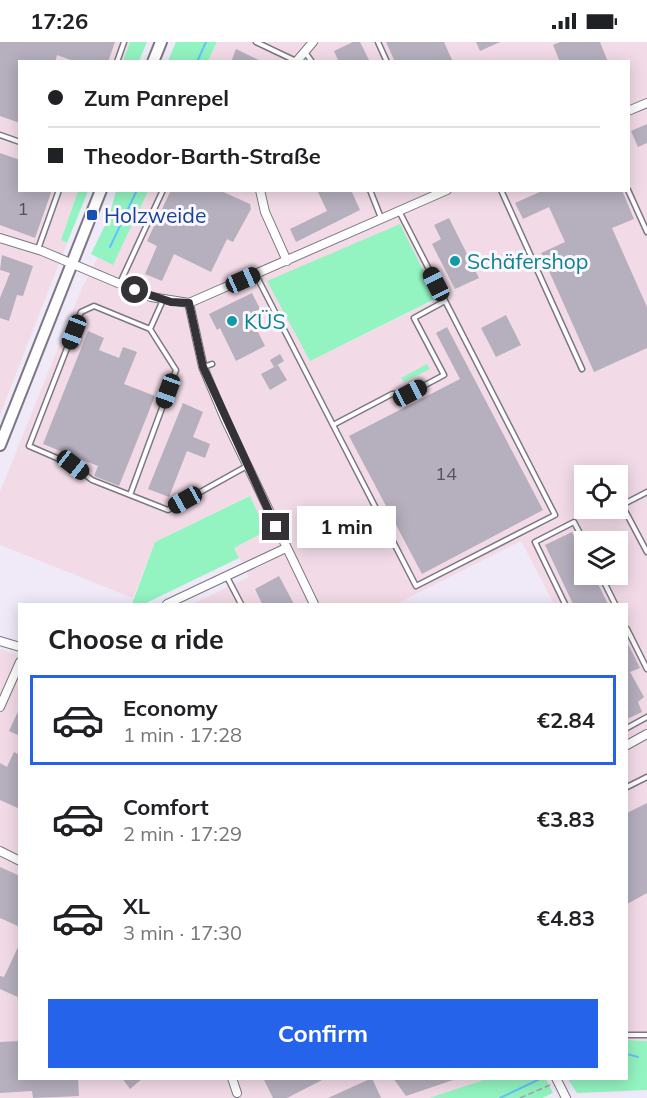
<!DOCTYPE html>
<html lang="en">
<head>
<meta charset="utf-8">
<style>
  :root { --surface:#fff; --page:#f6f6f6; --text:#202124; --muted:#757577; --line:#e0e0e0; --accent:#2563eb }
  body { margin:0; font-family:Mulish,sans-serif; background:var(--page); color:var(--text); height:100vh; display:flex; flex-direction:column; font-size:22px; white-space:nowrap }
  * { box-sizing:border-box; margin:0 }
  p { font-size:20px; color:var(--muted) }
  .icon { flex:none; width:33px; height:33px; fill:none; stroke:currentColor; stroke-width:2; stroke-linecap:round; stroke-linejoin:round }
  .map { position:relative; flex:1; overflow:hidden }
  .side { position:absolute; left:18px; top:561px; width:610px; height:477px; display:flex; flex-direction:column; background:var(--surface); border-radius:0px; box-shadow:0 3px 15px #0003 }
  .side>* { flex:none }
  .hud { position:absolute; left:18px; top:18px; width:612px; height:132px; border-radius:0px; box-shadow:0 3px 15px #0003; display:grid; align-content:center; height:132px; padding:0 30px; background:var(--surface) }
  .fabs { position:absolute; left:574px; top:423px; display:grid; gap:12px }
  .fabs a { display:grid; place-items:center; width:54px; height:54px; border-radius:0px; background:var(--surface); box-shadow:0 3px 15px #0003; font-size:30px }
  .end { position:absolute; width:27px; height:27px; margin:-14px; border:8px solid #343237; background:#fff; box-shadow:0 0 0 3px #fff }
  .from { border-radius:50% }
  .bubble { position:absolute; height:42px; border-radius:0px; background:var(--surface); box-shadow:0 3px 15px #0003; font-size:20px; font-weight:700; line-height:42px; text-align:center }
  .car { position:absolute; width:18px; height:36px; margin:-18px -9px; border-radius:8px; box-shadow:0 0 4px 2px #0007; background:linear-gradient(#222 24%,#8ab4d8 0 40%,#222 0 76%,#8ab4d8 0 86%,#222 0) }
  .hud b { display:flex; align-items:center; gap:21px; height:57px; font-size:22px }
  .hud b+b { border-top:2px solid var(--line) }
  .hud i { width:15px; height:15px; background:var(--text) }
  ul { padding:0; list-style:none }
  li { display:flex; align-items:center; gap:18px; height:90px; margin:0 12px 9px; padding:0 18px; border:3px solid transparent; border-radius:0px }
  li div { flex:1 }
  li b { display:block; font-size:22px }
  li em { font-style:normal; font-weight:700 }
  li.active { border-color:var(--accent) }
  li>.icon { width:54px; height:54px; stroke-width:1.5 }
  h2 { padding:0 30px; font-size:27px; line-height:72px }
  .button { display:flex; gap:12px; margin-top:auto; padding:12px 30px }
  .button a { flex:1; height:69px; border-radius:0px; background:var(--accent); color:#fff; font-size:24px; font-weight:700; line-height:69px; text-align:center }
  .status { display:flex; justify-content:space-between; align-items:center; height:42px; padding:0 30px; background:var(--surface); direction:ltr }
  .status svg { height:16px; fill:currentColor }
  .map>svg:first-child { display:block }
</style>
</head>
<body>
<div class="status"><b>17:26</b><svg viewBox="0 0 49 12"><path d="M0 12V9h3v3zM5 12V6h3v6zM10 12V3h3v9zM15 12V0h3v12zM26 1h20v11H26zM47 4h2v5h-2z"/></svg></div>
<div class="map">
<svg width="647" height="1056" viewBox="0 0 647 1056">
  <rect width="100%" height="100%" fill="#efe9f8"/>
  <path fill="#f2dbe7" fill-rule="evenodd" d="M0,0H130L123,19L20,20V148L78,149L61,197L67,201L0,373Z
    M218,0H647V999L627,998V562H554L521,499L396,562H192L249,535L234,506L266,489L249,454L155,500L133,556L0,503V450L82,246L98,215L113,222L148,149L628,148V20L208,19ZM400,183L437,257L335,307ZM585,434H618V466H585ZM585,500H618V532H585Z
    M0,607L20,614V1036L487,1037L429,1056H0Z"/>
  <path fill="#93f4c1" d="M130,0H147L139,19H123Z
    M176,0H217L208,19H168Z
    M78,149H88L67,201L61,198Z
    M116,149H148L113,223L91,212L109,175Z
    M400,182L437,256L310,319L267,239Z
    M427,322L430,327L404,340L401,336Z
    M250,454L266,489L234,506L239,516L144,562H132L155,500Z
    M627,998L647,999V1048L577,1051L568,1037L627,1036Z
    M487,1037H546L553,1051L542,1056H429Z"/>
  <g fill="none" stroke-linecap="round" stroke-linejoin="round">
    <path stroke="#64c1fd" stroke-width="2" d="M197,20L206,0
      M110,205L137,148
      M627,1012L638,1015
      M500,1056L542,1036"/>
  </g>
  <path fill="#b5afbe" d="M0,0H115L108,20H76L57,13L55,20H20V81L0,74Z
    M353,0H360L370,20H339L334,9Z
    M386,0H444L453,20H395Z
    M476,0H500L480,9Z
    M560,0H600L608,20H560L553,3Z
    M236,7L263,20H231Z
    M647,82V101L638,105L631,89Z
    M0,111L20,118V148H52L35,196L0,183Z
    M171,148H219L250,162L251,167L233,200L227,197L211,230L174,212L162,239L145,232L157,204L147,199Z
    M317,148H351L360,168L296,200L290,187L327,169Z
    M544,148H622L634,177L612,186L647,265V306L594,330L541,211L565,200L549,165L523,177L515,161Z
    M449,176L479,236L455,247L432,202L441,197L434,183Z
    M2,213L33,224L23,254L17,253L9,279L0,276V256L10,231L0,228Z
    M252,251L260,267L249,272L265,304L236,319L220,286L217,288L209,272Z
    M506,273L521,303L496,315L481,286Z
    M447,285L543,468L422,532L349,394L460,337L436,291Z
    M88,289L104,296L99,308L119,316L123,305L137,310L124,342L155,354L119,444L94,434L98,424L43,402Z
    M280,312L284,319L274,325L270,318Z
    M278,323L287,338L270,348L261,332Z
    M183,361L203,370L193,395L210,402L205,416L187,409L169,455L148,447Z
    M572,490L585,516V532H593L608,562H573L545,503Z
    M279,534L294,562H262L255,547Z
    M627,600L640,626L630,630L644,655L638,660L642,670L627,677Z
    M20,665V694L9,689Z
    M14,710L20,713V767L0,758V721L7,725Z
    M647,761V851L627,862V771Z
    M0,825L20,834V885L0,876Z
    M20,901V956L0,947V934L4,935Z
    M20,999V1036H78L79,1054L33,1056L32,1049L0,1051V1000Z
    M122,1036H143L130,1047Z
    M263,1036H326L287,1056H273Z
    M372,1036L381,1056H328Z
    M393,1036H453V1038L406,1054Z"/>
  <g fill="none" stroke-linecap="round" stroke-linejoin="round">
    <defs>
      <path id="service" d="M256,0L296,19
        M378,0L387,20
        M305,10L312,20
        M117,20L124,0
        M0,93L20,100
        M370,148L381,176
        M501,148L582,327
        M628,148L647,190
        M38,207L59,148
        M256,233L333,383L392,352L410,351L444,333L414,276L445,259
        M120,241L163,148
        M150,287L176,328L130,453L92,438L73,423L29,404L81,270L94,264L150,287L163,258
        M204,325L212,322
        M333,383L416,544L555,473L399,169
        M647,450L622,463L647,510
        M130,453L168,468L247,424
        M600,532L615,562
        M227,535L241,562
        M565,562L535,500L574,480L585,501
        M627,587L647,627
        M627,686L647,675
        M627,745L647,735
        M627,993H647"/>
      <path id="minor" d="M296,20L313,0
        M628,69L647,61
        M260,148L265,170L287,219
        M0,196L42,209L151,255L189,261L447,148
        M189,261L203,325L225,377L314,562
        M167,562L286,506
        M0,599L20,605
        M0,665L20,620
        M627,703L647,692
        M0,809L20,819
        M232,1036L237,1051
        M556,1036L566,1056"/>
      <path id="secondary" d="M153,20L161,0
        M0,403L101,148"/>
    </defs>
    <use href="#service" stroke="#7c7784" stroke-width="7"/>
    <use href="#minor" stroke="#7c7784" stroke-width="10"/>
    <use href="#secondary" stroke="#7c7784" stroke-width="14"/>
    <path stroke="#a5a0ac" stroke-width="1.5" stroke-dasharray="6 3" stroke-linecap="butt" d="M520,1056L550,1043"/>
    <use href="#service" stroke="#fff" stroke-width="4"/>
    <use href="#minor" stroke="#fff" stroke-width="8"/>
    <use href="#secondary" stroke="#fff" stroke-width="10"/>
  </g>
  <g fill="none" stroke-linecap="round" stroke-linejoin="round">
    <path stroke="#343237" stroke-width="8" d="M135,248L171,260L189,261L203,325L276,485"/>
  </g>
  <rect fill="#1a4fb4" stroke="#faf8fe" stroke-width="2" x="86" y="167" width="12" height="12" rx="3"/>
  <g fill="#0f9aa8" stroke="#faf8fe" stroke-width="2">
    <circle cx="455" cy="219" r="6"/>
    <circle cx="232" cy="279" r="6"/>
  </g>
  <g text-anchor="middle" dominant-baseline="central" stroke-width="6" stroke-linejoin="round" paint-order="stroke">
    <g font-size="18" fill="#545159">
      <text x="23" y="166">1</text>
      <text x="446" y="431">14</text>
    </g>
    <g font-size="21" fill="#164399" stroke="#faf8fe" text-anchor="start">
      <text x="104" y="173">Holzweide</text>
    </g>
    <g font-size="21" fill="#0d838f" stroke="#faf8fe" text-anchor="start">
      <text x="467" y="219">Schäfershop</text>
      <text x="244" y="279">KÜS</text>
    </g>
  </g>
</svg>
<div class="fabs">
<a><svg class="icon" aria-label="locate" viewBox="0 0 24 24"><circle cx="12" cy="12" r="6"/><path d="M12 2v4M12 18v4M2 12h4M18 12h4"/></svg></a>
<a><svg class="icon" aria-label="layers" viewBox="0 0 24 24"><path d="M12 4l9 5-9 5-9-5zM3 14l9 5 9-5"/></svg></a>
</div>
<i class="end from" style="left:135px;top:248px"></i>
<i class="end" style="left:276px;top:485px"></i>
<div class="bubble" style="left:297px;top:464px;width:99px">1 min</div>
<i class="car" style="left:243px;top:238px;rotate:66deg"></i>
<i class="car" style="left:436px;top:242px;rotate:333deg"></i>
<i class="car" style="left:74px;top:290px;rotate:201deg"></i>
<i class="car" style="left:168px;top:349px;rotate:200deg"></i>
<i class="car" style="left:410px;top:351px;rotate:62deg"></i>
<i class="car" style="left:73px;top:423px;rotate:128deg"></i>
<i class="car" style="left:185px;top:458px;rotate:241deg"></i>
<div class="hud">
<b><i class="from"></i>Zum Panrepel</b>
<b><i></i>Theodor-Barth-Straße</b>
</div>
<section class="side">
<h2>Choose a ride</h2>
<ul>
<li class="active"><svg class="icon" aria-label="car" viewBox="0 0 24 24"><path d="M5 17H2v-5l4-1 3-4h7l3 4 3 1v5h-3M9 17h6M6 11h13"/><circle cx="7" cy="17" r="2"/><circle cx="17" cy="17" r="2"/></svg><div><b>Economy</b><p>1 min · 17:28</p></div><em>€2.84</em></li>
<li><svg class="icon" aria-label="car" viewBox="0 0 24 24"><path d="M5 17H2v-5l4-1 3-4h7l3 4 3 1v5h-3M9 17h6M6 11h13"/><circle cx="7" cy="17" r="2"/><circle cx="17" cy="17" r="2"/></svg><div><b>Comfort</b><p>2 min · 17:29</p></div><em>€3.83</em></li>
<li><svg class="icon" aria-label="car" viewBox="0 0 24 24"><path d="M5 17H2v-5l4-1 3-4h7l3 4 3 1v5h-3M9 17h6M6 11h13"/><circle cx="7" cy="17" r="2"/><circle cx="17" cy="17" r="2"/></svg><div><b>XL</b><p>3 min · 17:30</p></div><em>€4.83</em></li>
</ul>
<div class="button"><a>Confirm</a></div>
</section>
</div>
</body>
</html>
